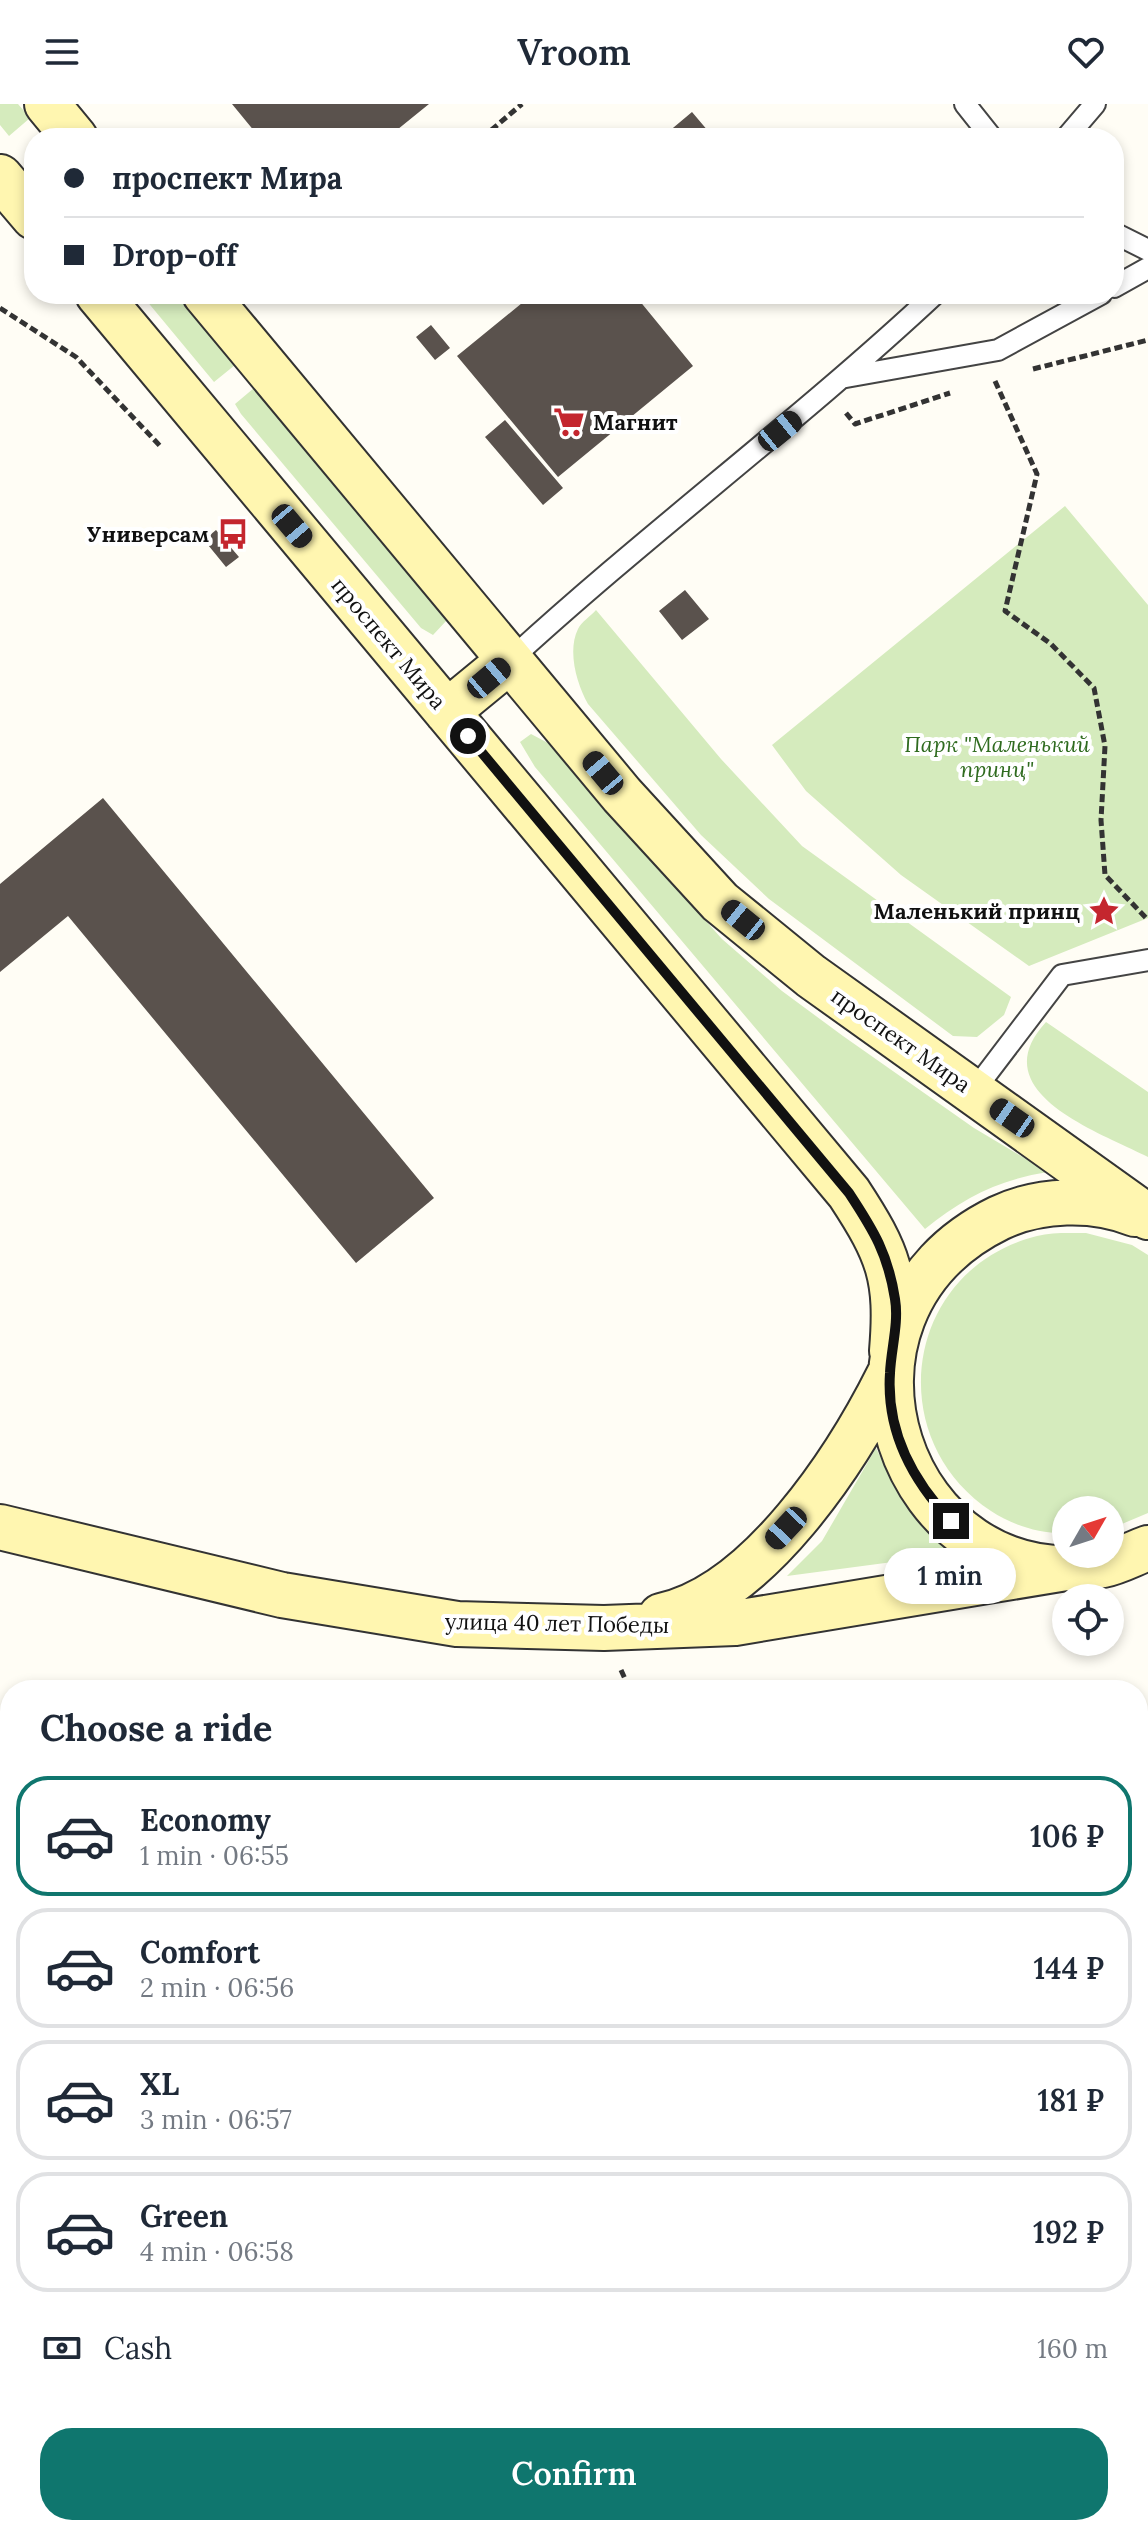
<!DOCTYPE html>
<html lang="en">
<head>
<meta charset="utf-8">
<style>
  :root { --surface:#fff; --page:#f6f6f7; --text:#1f2937; --muted:#747a83; --line:#e0e1e3; --accent:#0f766e }
  body { margin:0; font-family:Lora,serif; background:var(--page); color:var(--text); height:100vh; display:flex; flex-direction:column; font-size:30px; white-space:nowrap }
  * { box-sizing:border-box; margin:0 }
  p { font-size:26px; color:var(--muted) }
  .icon { flex:none; width:44px; height:44px; fill:none; stroke:currentColor; stroke-width:2; stroke-linecap:round; stroke-linejoin:round }
  .map { position:relative; flex:1; overflow:hidden }
  .panel { position:absolute; left:0px; top:1576px; width:1148px; height:856px; display:flex; flex-direction:column; background:var(--surface); border-radius:32px 32px 0 0; box-shadow:0 4px 12px #0003 }
  .panel>* { flex:none }
  .guide { position:absolute; left:24px; top:24px; width:1100px; height:176px; border-radius:32px; box-shadow:0 4px 12px #0003; display:grid; align-content:center; height:176px; padding:0 40px; background:var(--surface) }
  .needle { width:52px; rotate:51deg }
  .buttons { position:absolute; left:1052px; top:1392px; display:grid; gap:16px }
  .buttons a { display:grid; place-items:center; width:72px; height:72px; border-radius:50%; background:var(--surface); box-shadow:0 4px 12px #0003; font-size:40px }
  .end { position:absolute; width:36px; height:36px; margin:-18px; border:10px solid #111; background:#fff; box-shadow:0 0 0 4px #fff }
  .from { border-radius:50% }
  .bubble { position:absolute; height:56px; border-radius:28px; background:var(--surface); box-shadow:0 4px 12px #0003; font-size:26px; font-weight:600; line-height:56px; text-align:center }
  .car { position:absolute; width:24px; height:48px; margin:-24px -12px; border-radius:10px; box-shadow:0 0 6px 2px #0007; background:linear-gradient(#222 24%,#8ab4d8 0 40%,#222 0 76%,#8ab4d8 0 86%,#222 0) }
  .guide b { display:flex; align-items:center; gap:28px; height:76px; font-size:30px }
  .guide b+b { border-top:2px solid var(--line) }
  .guide i { width:20px; height:20px; background:var(--text) }
  ul { padding:0; list-style:none }
  li { display:flex; align-items:center; gap:24px; height:120px; margin:0 16px 12px; padding:0 24px; border:4px solid var(--line); border-radius:32px }
  li div { flex:1 }
  li b { display:block; font-size:30px }
  li em { font-style:normal; font-weight:600 }
  li.active { border-color:var(--accent) }
  li>.icon { width:72px; height:72px; stroke-width:1.5 }
  h2 { padding:0 40px; font-size:36px; line-height:96px }
  .pay { display:flex; align-items:center; gap:20px; height:88px; padding:0 40px; font-size:30px }
  .pay p { margin-inline-start:auto }
  .action { display:flex; gap:16px; margin-top:auto; padding:16px 40px }
  .action a { flex:1; height:92px; border-radius:32px; background:var(--accent); color:#fff; font-size:32px; font-weight:600; line-height:92px; text-align:center }
  header { display:flex; justify-content:space-between; align-items:center; height:104px; padding:0 40px; background:var(--surface); font-size:36px; font-weight:600 }
  .map>svg:first-child { display:block }
</style>
</head>
<body>
<header><svg class="icon" aria-label="menu" viewBox="0 0 24 24"><path d="M4 6h16M4 12h16M4 18h16"/></svg>Vroom<svg class="icon" aria-label="heart" viewBox="0 0 24 24"><path d="M12 20l-8-8c-3-5 5-10 8-4 3-6 11-1 8 4z"/></svg></header>
<div class="map">
<svg width="1148" height="2432" viewBox="0 0 1148 2432">
  <rect width="100%" height="100%" fill="#fffdf5"/>
  <path fill="#d5ebbd" d="M0,0H18L30,14L9,32L0,21Z
    M141,190H177L235,261L214,278Z
    M254,284L444,506L447,516L433,531L421,524L241,310L235,300Z
    M1065,402L1148,501V814L1029,862L901,771L806,687L772,641Z
    M596,506L721,655L802,742L1011,893L1004,911L977,933L953,932L769,795L701,731L588,600C577,581 567,547 578,525C581,518 591,512 596,506Z
    M531,630L548,639L722,835L782,887L843,932L974,1024L1048,1068C998,1076 963,1094 925,1125L535,663L520,638Z
    M1046,918L1148,988V1053C1099,1028 981,988 1046,918Z
    M1086,1129L1132,1141L1148,1151V1409L1110,1425V1406H1066V1429C1040,1430 1012,1421 991,1407C880,1333 905,1165 1037,1132C1052,1128 1070,1129 1086,1129Z
    M876,1344C896,1387 919,1419 953,1450L787,1472L822,1437Z"/>
  <path fill="#b9dc9c" d="M1148,1645V1784L1138,1765V1647Z
    M0,1775L10,1777V1964L0,1962Z
    M1138,2149L1148,2194V2244L1138,2241Z"/>
  <path fill="#5a524d" d="M232,0H429L387,34H260Z
    M692,8L714,34H661Z
    M407,190H427L415,200Z
    M533,190H634L693,262L558,373L457,252Z
    M431,221L450,244L435,256L416,233Z
    M505,316L563,384L543,401L485,333Z
    M216,426L239,453L226,463L204,436Z
    M685,486L709,515L682,536L659,507Z
    M103,694L434,1094L356,1159L68,812L0,868V780Z"/>
  <g fill="none" stroke-linecap="round" stroke-linejoin="round">
    <defs>
      <path id="lane" d="M965,0L992,34
        M1066,34L1095,0
        M1114,129L1148,146
        M1114,183L1148,164
        M846,273L998,246L1101,190
        M509,557C647,430 798,318 935,190
        M973,988L1062,871L1148,856"/>
      <path id="secondary" d="M47,0L75,34
        M0,73L34,113
        M98,190L849,1089C889,1150 898,1174 892,1247
        M205,190L622,691L720,798L811,872L1148,1113
        M447,608L509,557
        M1135,1110C1093,1093 1039,1095 999,1114C800,1211 900,1498 1103,1461C1118,1458 1134,1449 1148,1444
        M0,1423L282,1491L457,1520L604,1524L735,1519L1072,1463
        M661,1512C759,1491 847,1355 889,1271"/>
    </defs>
    <use href="#lane" stroke="#444" stroke-width="24"/>
    <use href="#secondary" stroke="#333" stroke-width="48"/>
    <path stroke="#333" stroke-width="5" stroke-dasharray="8 4" stroke-linecap="butt" d="M482,34L522,0
      M0,204L76,253L162,344
      M1033,265L1148,236
      M995,277L1037,370L1005,507L1051,540L1094,584L1105,642L1101,716L1105,771L1148,816
      M846,309L855,320L950,289
      M621,1566L630,1586
      M1138,2058L1148,2069"/>
    <use href="#lane" stroke="#fff" stroke-width="20"/>
    <use href="#secondary" stroke="#fff6b0" stroke-width="44"/>
  </g>
  <g fill="none" stroke-linecap="round" stroke-linejoin="round">
    <path stroke="#111" stroke-width="10" d="M468,632L849,1089C874,1127 888,1150 895,1195C899,1219 891,1245 890,1269C886,1328 912,1376 951,1417"/>
  </g>
  <defs>
    <symbol id="supermarket-bare" viewBox="-9 -9 18 18"><path d="M-6-5.5h2.5l.6 2H6L4.5 2H-2.5L-4.4-4H-6ZM-1.5 3.2a1.3 1.3 0 1 0 .1 0ZM3 3.2a1.3 1.3 0 1 0 .1 0Z" fill="#c4262e" stroke="#fff" stroke-width="2.5" paint-order="stroke"/></symbol>
    <symbol id="bus-bare" viewBox="-9 -9 18 18"><path d="M-5-6H5V4H4V6H2V4H-2V6H-4V4H-5ZM-3.5-4V0h7V-4ZM-3.5 1.2v1.5H-2V1.2ZM2 1.2v1.5H3.5V1.2Z" fill="#c4262e" stroke="#fff" stroke-width="2.5" paint-order="stroke"/></symbol>
    <symbol id="sight-bare" viewBox="-9 -9 18 18"><path d="M0-6L1.8-2.2L6-1.7L2.9 1.2L3.7 5.4L0 3.3L-3.7 5.4L-2.9 1.2L-6-1.7L-1.8-2.2Z" fill="#c4262e" stroke="#fff" stroke-width="2.5" paint-order="stroke"/></symbol>
  </defs>
  <g fill-rule="evenodd">
    <use href="#supermarket-bare" x="547" y="296" width="44" height="44"/>
    <use href="#bus-bare" x="211" y="408" width="44" height="44"/>
    <use href="#sight-bare" x="1082" y="785" width="44" height="44"/>
  </g>
  <g text-anchor="middle" dominant-baseline="central" stroke-width="8" stroke-linejoin="round" paint-order="stroke">
    <g font-size="22" font-weight="bold" fill="#111" stroke="#fff" text-anchor="end">
      <text x="593" y="318" text-anchor="start">Магнит</text>
      <text x="209" y="430">Универсам</text>
      <text x="1080" y="807">Маленький принц</text>
    </g>
    <g font-size="22" fill="#111" stroke="#fff">
      <text transform="translate(389 539) rotate(50)">проспект Мира</text>
      <text transform="translate(901 936) rotate(35)">проспект Мира</text>
      <text transform="translate(557 1519) rotate(1)">улица 40 лет Победы</text>
    </g>
    <g font-size="22" font-style="italic" fill="#2f6b1f" stroke="#fff">
      <text x="997" y="640">Парк "Маленький<tspan x="997" dy="25">принц"</tspan></text>
    </g>
  </g>
</svg>
<div class="buttons">
<a><svg class="needle" viewBox="-14 -14 28 28"><path d="M0-13l5 13h-10z" fill="#e53935"/><path d="M0 13l5-13h-10z" fill="#747a83"/></svg></a>
<a><svg class="icon" aria-label="locate" viewBox="0 0 24 24"><circle cx="12" cy="12" r="6"/><path d="M12 2v4M12 18v4M2 12h4M18 12h4"/></svg></a>
</div>
<i class="end from" style="left:468px;top:632px"></i>
<i class="end" style="left:951px;top:1417px"></i>
<div class="bubble" style="left:884px;top:1444px;width:132px">1 min</div>
<i class="car" style="left:780px;top:327px;rotate:51deg"></i>
<i class="car" style="left:292px;top:422px;rotate:140deg"></i>
<i class="car" style="left:489px;top:574px;rotate:50deg"></i>
<i class="car" style="left:603px;top:669px;rotate:320deg"></i>
<i class="car" style="left:743px;top:816px;rotate:309deg"></i>
<i class="car" style="left:1012px;top:1014px;rotate:305deg"></i>
<i class="car" style="left:786px;top:1424px;rotate:223deg"></i>
<div class="guide">
<b><i class="from"></i>проспект Мира</b>
<b><i></i>Drop-off</b>
</div>
<section class="panel">
<h2>Choose a ride</h2>
<ul>
<li class="active"><svg class="icon" aria-label="car" viewBox="0 0 24 24"><path d="M5 17H2v-5l4-1 3-4h7l3 4 3 1v5h-3M9 17h6M6 11h13"/><circle cx="7" cy="17" r="2"/><circle cx="17" cy="17" r="2"/></svg><div><b>Economy</b><p>1 min · 06:55</p></div><em>106 ₽</em></li>
<li><svg class="icon" aria-label="car" viewBox="0 0 24 24"><path d="M5 17H2v-5l4-1 3-4h7l3 4 3 1v5h-3M9 17h6M6 11h13"/><circle cx="7" cy="17" r="2"/><circle cx="17" cy="17" r="2"/></svg><div><b>Comfort</b><p>2 min · 06:56</p></div><em>144 ₽</em></li>
<li><svg class="icon" aria-label="car" viewBox="0 0 24 24"><path d="M5 17H2v-5l4-1 3-4h7l3 4 3 1v5h-3M9 17h6M6 11h13"/><circle cx="7" cy="17" r="2"/><circle cx="17" cy="17" r="2"/></svg><div><b>XL</b><p>3 min · 06:57</p></div><em>181 ₽</em></li>
<li><svg class="icon" aria-label="car" viewBox="0 0 24 24"><path d="M5 17H2v-5l4-1 3-4h7l3 4 3 1v5h-3M9 17h6M6 11h13"/><circle cx="7" cy="17" r="2"/><circle cx="17" cy="17" r="2"/></svg><div><b>Green</b><p>4 min · 06:58</p></div><em>192 ₽</em></li>
</ul>
<div class="pay"><svg class="icon" aria-label="cash" viewBox="0 0 24 24"><path d="M3 7h18v10H3z"/><circle cx="12" cy="12" r="2"/></svg>Cash<p>160 m</p></div>
<div class="action"><a>Confirm</a></div>
</section>
</div>
</body>
</html>
